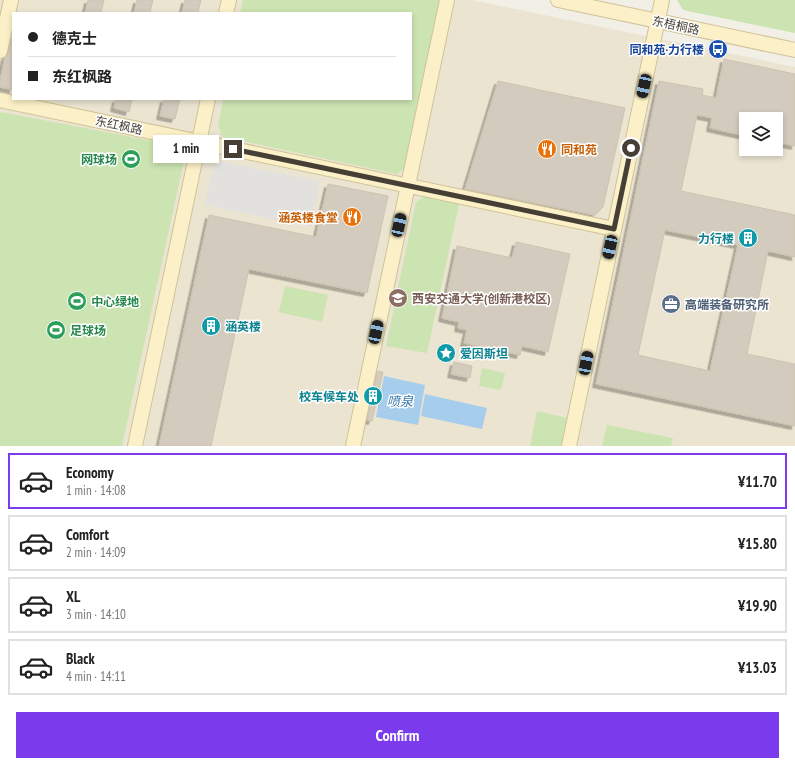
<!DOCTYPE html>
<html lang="en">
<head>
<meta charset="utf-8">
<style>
  :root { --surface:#fff; --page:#f2f2f2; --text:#222; --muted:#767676; --line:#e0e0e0; --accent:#7c3aed }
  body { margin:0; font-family:"PT Sans Narrow","Noto Sans SC",sans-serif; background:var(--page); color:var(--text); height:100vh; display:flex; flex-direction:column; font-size:15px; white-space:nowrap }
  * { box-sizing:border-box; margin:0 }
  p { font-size:13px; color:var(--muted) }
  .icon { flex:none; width:22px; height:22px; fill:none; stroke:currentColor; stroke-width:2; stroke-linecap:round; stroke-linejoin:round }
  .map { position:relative; height:446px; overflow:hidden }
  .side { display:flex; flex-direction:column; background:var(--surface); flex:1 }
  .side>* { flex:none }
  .banner { position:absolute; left:12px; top:12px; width:400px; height:88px; border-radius:0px; box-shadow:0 2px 6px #0003; display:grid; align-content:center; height:88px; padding:0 16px; background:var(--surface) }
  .controls { position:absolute; left:739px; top:112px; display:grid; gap:8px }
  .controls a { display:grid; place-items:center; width:44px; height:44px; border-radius:0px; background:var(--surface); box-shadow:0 2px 6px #0003; font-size:20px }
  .end { position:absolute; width:18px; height:18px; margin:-9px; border:5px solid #453f36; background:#fff; box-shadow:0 0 0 2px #fff }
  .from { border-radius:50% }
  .bubble { position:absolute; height:28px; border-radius:0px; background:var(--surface); box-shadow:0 2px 6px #0003; font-size:13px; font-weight:800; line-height:28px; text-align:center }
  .car { position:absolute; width:12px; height:24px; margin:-12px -6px; border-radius:5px; box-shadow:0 0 3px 1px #0007; background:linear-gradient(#222 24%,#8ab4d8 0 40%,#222 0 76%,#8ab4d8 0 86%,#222 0) }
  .banner b { display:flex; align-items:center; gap:14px; height:38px; font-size:15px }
  .banner b+b { border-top:1px solid var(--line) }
  .banner i { width:10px; height:10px; background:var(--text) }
  ul { padding:7px 0 0; list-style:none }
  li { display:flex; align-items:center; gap:12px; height:56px; margin:0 8px 6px; padding:0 8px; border:2px solid var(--line); border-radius:0px }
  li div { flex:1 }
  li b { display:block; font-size:15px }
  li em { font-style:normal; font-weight:800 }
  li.current { border-color:var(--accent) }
  li>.icon { width:36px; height:36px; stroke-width:1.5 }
  .button { display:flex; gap:8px; margin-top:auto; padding:8px 16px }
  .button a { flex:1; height:46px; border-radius:0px; background:var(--accent); color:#fff; font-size:16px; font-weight:800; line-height:46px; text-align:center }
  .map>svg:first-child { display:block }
</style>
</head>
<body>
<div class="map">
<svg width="795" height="446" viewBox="0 0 795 446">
  <defs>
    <filter id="shadow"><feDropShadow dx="-3.5" dy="3.5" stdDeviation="0" flood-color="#0004"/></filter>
  </defs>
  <rect width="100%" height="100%" fill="#f2efe7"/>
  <path fill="#ebe4d1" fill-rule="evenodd" d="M0,0H472L795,67V446H0ZM13,13H411V99H13ZM746,119H776V149H746Z"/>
  <path fill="#cce4b1" d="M243,0H441L405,168L397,174L223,137L218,126L223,99H411V13H240Z
    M677,0H795V33L683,10Z
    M1,112L179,146L185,156L122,446H0V114Z
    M425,196L459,204L427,353L386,346L416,202Z
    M285,286L328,295L322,322L279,312Z
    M482,368L505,373L501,390L479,386Z
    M537,411L572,419L566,446H530Z
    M607,425L673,438L671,446H602Z"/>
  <path fill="#e3e1de" d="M221,162L320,181L311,227L205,205L213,166Z"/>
  <path fill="#a6ceec" d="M384,376L425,385L418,425L376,417Z
    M425,394L487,408L482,429L421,416Z"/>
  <path fill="#d3cbbd" stroke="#cdc3b0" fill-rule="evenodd" filter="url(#shadow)" d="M88,0H104L101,13H85Z
    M137,0H153L150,13H134Z
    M185,0H201L198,13H182Z
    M12,38H13V90L0,87V81L5,57L8,53Z
    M724,59L795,74V146L776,142V119H746V136L710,128L712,118L697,115L681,191L795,215V257L768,251L747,354L795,364V426L596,384L659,81L703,89L702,95L716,98ZM665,230L738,245L710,371L638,355Z
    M498,81L625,108L603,207L594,215L465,189Z
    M116,99H132L129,112L114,108Z
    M164,99H180L175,119L160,116Z
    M328,184L388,196L367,293L249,269L211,446H159L209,215L316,237Z
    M516,242L570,254L548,352L522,346L520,355L464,343L467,330L458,328L459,322L442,318L457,246L512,258Z
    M454,362L472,366L470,378L451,374Z
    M377,371L383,372L372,421L367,420Z"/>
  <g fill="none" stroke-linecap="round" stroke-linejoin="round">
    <defs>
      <path id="secondary" d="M558,0L795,50
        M226,13L229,0
        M0,51L11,0
        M0,100L614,229
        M135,446L208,99
        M353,446L447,0
        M569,446L662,0"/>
    </defs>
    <use href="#secondary" stroke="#d0c398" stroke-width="16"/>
    <use href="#secondary" stroke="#fbf0c7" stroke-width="14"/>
  </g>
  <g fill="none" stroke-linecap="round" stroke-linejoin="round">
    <path stroke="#453f36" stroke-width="5" d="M233,149L614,229L631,148"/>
  </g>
  <defs>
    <symbol id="bus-disc" viewBox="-11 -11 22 22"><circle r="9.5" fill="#1a4fb4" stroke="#fff"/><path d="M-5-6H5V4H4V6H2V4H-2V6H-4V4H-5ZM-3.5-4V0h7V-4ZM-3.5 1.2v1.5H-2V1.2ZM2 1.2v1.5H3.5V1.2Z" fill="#fff"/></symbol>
    <symbol id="restaurant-disc" viewBox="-11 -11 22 22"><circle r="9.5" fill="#e8710a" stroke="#fff"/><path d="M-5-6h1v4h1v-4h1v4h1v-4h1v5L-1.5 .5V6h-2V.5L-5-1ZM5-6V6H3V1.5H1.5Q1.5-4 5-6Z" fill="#fff"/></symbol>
    <symbol id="stadium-disc" viewBox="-11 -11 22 22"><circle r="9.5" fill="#2e9e5b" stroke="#fff"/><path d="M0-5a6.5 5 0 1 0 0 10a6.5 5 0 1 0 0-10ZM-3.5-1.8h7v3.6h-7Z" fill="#fff"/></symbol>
    <symbol id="building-disc" viewBox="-11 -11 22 22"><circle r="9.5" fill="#0f9aa8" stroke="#fff"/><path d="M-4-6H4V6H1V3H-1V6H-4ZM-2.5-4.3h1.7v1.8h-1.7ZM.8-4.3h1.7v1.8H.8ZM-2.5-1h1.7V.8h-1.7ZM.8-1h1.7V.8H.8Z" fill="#fff"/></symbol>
    <symbol id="university-disc" viewBox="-11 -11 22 22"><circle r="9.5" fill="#8d6e63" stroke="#fff"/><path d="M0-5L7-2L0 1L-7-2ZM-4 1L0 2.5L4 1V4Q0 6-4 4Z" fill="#fff"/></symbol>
    <symbol id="office-disc" viewBox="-11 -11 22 22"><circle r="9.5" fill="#5c6f8a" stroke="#fff"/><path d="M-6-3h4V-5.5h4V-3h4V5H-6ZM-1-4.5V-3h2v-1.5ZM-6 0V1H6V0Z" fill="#fff"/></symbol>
    <symbol id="sight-disc" viewBox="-11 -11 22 22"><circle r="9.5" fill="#0f9aa8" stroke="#fff"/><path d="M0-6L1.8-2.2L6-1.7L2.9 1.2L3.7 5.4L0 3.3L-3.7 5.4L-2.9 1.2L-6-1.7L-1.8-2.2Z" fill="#fff"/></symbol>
  </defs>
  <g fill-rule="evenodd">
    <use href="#bus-disc" x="707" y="38" width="22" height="22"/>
    <use href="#restaurant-disc" x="536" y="138" width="22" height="22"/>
    <use href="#stadium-disc" x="120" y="148" width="22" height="22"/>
    <use href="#restaurant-disc" x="341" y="206" width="22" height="22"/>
    <use href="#building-disc" x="737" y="227" width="22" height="22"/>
    <use href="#university-disc" x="387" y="287" width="22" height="22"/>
    <use href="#stadium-disc" x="66" y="290" width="22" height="22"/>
    <use href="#office-disc" x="660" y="293" width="22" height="22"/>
    <use href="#building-disc" x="200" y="315" width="22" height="22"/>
    <use href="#stadium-disc" x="45" y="319" width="22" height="22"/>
    <use href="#sight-disc" x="435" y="342" width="22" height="22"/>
    <use href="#building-disc" x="362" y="385" width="22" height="22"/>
  </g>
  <g text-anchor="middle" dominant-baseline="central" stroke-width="3" stroke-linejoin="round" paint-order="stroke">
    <g font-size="12" fill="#453f36" stroke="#fff">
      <text transform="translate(676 25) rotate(12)">东梧桐路</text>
      <text transform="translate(119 125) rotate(12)">东红枫路</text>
    </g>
    <g font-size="12" font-weight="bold" fill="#164399" stroke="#fff" text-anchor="end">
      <text x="704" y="49">同和苑·力行楼</text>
    </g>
    <g font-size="12" font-weight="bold" fill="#c56008" stroke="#fff" text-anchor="start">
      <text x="561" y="149">同和苑</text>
      <text x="338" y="217" text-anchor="end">涵英楼食堂</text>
    </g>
    <g font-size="12" font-weight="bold" fill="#27864d" stroke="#fff" text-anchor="start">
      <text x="117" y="159" text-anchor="end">网球场</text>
      <text x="91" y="301">中心绿地</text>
      <text x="70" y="330">足球场</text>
    </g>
    <g font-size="12" font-weight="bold" fill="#0d838f" stroke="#fff" text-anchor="end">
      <text x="734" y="238">力行楼</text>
      <text x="225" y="326" text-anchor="start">涵英楼</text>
      <text x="460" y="353" text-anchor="start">爱因斯坦</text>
      <text x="359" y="396">校车候车处</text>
    </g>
    <g font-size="12" font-weight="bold" fill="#785e54" stroke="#fff" text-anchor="start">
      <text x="412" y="298">西安交通大学(创新港校区)</text>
    </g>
    <g font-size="12" font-weight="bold" fill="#4e5e75" stroke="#fff" text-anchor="start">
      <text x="685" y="304">高端装备研究所</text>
    </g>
    <g font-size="13" font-style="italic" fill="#3676aa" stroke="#fff">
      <text x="400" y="401">喷泉</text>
    </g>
  </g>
</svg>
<div class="controls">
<a><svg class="icon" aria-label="layers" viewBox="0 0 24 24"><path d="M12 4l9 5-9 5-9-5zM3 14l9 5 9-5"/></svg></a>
</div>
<i class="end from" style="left:631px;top:148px"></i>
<i class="end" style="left:233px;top:149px"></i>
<div class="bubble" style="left:153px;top:135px;width:66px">1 min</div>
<i class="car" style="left:644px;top:86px;rotate:192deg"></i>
<i class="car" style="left:399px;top:225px;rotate:12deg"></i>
<i class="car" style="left:610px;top:247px;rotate:192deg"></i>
<i class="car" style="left:376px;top:332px;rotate:12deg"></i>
<i class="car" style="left:586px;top:363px;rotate:11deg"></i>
<div class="banner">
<b><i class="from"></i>德克士</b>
<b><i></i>东红枫路</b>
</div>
</div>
<section class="side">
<ul>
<li class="current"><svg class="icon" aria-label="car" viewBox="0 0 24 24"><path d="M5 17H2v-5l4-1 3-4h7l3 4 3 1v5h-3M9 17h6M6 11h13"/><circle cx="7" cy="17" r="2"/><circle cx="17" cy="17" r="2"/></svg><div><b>Economy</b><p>1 min · 14:08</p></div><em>¥11.70</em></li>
<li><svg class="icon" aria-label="car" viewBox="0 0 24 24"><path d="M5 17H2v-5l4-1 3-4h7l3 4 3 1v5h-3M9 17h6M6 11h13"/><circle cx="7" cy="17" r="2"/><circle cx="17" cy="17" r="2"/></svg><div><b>Comfort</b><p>2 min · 14:09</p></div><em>¥15.80</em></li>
<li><svg class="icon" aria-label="car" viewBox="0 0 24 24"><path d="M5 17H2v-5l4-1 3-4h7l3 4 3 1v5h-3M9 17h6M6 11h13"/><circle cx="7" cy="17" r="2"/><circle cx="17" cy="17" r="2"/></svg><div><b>XL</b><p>3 min · 14:10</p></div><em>¥19.90</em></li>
<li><svg class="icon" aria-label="car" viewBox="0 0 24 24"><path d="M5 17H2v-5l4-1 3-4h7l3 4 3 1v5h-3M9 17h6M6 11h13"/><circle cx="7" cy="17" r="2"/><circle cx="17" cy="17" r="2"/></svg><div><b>Black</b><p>4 min · 14:11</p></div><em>¥13.03</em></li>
</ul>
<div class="button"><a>Confirm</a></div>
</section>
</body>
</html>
